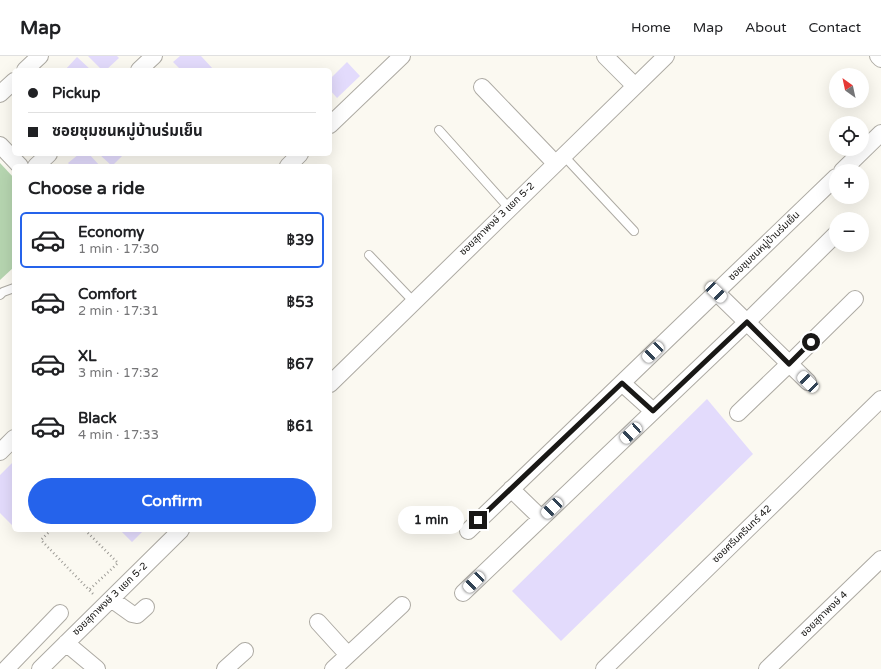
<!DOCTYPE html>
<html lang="en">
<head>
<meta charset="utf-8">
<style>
  :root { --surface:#fff; --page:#f6f6f6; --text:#202124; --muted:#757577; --line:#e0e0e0; --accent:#2563eb }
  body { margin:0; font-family:"Varela Round","Noto Sans Thai",sans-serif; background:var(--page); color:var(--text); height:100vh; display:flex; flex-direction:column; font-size:15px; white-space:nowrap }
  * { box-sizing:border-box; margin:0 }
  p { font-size:13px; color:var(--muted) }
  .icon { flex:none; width:22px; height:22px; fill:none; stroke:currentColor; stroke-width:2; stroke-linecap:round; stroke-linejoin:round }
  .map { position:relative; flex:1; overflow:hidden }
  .drawer { position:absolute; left:12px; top:108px; width:320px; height:368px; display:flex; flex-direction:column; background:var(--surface); border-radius:6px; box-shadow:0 4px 16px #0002 }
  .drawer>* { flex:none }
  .top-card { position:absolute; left:12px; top:12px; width:320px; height:88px; border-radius:6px; box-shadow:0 4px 16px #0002; display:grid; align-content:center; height:88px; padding:0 16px; background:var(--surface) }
  .needle { width:26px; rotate:327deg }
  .fabs { position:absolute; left:829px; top:12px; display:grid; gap:8px }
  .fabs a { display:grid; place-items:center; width:40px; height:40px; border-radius:50%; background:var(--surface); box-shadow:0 4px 16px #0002; font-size:20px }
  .end { position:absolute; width:18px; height:18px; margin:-9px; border:5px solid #191816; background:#fff; box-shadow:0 0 0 2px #fff }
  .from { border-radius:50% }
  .bubble { position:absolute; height:28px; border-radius:14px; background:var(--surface); box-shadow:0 4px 16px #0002; font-size:13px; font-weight:700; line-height:28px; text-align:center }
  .car { position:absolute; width:12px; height:24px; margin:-12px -6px; border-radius:5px; box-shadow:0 0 3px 1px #0007; background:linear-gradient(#fff 24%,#345 0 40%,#fff 0 76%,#345 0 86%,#fff 0) }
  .top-card b { display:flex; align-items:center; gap:14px; height:38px; font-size:15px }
  .top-card b+b { border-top:1px solid var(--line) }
  .top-card i { width:10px; height:10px; background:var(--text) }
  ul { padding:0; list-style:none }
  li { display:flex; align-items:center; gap:12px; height:56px; margin:0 8px 6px; padding:0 8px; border:2px solid transparent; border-radius:6px }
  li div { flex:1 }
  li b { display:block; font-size:15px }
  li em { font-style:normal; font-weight:700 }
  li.on { border-color:var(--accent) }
  li>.icon { width:36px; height:36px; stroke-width:1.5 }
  h2 { padding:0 16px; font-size:18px; line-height:48px }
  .cta { display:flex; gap:8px; margin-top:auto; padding:8px 16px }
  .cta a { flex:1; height:46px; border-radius:24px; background:var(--accent); color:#fff; font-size:16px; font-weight:700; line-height:46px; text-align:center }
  header { display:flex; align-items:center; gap:24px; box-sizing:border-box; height:56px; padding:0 20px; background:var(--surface); border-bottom:1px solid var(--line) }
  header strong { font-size:19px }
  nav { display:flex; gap:22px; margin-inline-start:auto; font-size:14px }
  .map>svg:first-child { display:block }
</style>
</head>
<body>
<header>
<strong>Map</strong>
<nav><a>Home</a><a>Map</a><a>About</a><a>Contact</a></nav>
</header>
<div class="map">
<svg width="881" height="613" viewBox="0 0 881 613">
  <rect width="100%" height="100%" fill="#fbf9f1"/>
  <path fill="#b6d5b0" d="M0,107L14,122V211L0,224Z"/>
  <path fill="#e3dbfc" d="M88,0H117L119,2L106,14H102Z
    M180,0H201L213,13L212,14H181L173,6Z
    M77,1L91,14H65Z
    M347,6L360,20L337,42L330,34V23Z
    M79,98H89L100,110H71L68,107Z
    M99,98H124L112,110Z
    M707,343L753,398L561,585L512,535Z
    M14,405V471L0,457V419Z
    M120,474H144L132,486Z"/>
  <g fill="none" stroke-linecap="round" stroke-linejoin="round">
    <defs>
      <path id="service" d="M439,74L509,152
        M563,99L634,175
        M369,199L414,246
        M0,239L3,236L14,232"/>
      <path id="minor" d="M605,0L635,30
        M878,0L881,3
        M25,14L40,0
        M139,14L154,0
        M482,31L555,107
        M0,38L14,25
        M330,69L402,0
        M0,89L20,110
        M36,110L49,98
        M288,110L300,98
        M842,115L881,77
        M716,236L808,326
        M622,327L653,355
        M330,328L666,0
        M738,357L789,308L855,243
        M0,396L14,382
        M511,433L541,462
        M468,475L836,121
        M463,537L747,266L836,178
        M111,543L132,558L137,559L146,551
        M318,566L348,599
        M66,587L97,613
        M6,613L60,557
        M40,613L181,474
        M225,613L245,595
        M333,613L402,549
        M604,613L881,343
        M767,613L881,503"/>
    </defs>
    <use href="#service" stroke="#adaaa3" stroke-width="10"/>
    <use href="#minor" stroke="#adaaa3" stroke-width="18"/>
    <path stroke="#9d9b96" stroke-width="2.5" stroke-dasharray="1 3" stroke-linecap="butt" d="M51,474L41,484L94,539
      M85,474L118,507L89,534"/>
    <use href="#service" stroke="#fff" stroke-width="8"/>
    <use href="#minor" stroke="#fff" stroke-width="16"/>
  </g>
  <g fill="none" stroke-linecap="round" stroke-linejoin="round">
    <path stroke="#191816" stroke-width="5" d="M478,464L622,327L653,355L747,266L789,308L811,286"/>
  </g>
  <g text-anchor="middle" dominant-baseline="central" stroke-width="3" stroke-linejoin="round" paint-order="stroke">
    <g font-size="10" fill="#191816" stroke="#fff">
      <text transform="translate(497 163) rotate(-44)">ซอยสุภาพงษ์ 3 แยก 5-2</text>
      <text transform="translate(764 190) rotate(-44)">ซอยชุมชนหมู่บ้านร่มเย็น</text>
      <text transform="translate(742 478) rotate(-44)">ซอยศรีนครินทร์ 42</text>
      <text transform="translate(110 543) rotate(-44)">ซอยสุภาพงษ์ 3 แยก 5-2</text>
      <text transform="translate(824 558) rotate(-44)">ซอยสุภาพงษ์ 4</text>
    </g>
  </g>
</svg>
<div class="fabs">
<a><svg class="needle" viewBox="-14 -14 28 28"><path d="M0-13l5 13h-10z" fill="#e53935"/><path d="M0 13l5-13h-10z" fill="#757577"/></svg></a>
<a><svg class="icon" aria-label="locate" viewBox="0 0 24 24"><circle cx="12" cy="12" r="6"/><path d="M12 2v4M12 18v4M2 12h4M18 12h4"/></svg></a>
<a>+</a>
<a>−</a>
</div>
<i class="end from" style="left:811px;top:286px"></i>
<i class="end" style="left:478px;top:464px"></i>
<div class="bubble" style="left:398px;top:450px;width:66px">1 min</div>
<i class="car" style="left:716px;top:236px;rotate:134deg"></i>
<i class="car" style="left:653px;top:296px;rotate:226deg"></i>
<i class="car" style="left:808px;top:326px;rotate:315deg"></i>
<i class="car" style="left:631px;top:377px;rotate:227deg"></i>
<i class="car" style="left:552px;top:452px;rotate:226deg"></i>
<i class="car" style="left:474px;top:526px;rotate:226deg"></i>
<div class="top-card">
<b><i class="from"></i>Pickup</b>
<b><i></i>ซอยชุมชนหมู่บ้านร่มเย็น</b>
</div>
<section class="drawer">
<h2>Choose a ride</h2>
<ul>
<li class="on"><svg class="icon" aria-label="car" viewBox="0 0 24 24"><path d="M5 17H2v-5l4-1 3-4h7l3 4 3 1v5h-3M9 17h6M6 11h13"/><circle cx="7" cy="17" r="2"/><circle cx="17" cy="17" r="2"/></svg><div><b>Economy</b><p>1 min · 17:30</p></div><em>฿39</em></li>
<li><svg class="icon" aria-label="car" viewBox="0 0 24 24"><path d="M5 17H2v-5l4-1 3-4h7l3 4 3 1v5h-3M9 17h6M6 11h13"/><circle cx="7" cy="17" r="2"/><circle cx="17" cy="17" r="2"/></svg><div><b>Comfort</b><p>2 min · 17:31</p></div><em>฿53</em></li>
<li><svg class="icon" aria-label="car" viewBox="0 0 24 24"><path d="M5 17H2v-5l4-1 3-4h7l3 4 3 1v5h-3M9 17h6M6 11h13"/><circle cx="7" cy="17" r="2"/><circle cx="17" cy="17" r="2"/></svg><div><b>XL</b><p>3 min · 17:32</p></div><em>฿67</em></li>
<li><svg class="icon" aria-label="car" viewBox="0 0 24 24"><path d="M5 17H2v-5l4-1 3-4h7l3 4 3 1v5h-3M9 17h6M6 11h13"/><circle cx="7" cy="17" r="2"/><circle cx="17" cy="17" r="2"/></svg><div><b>Black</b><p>4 min · 17:33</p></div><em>฿61</em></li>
</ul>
<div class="cta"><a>Confirm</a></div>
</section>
</div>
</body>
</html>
